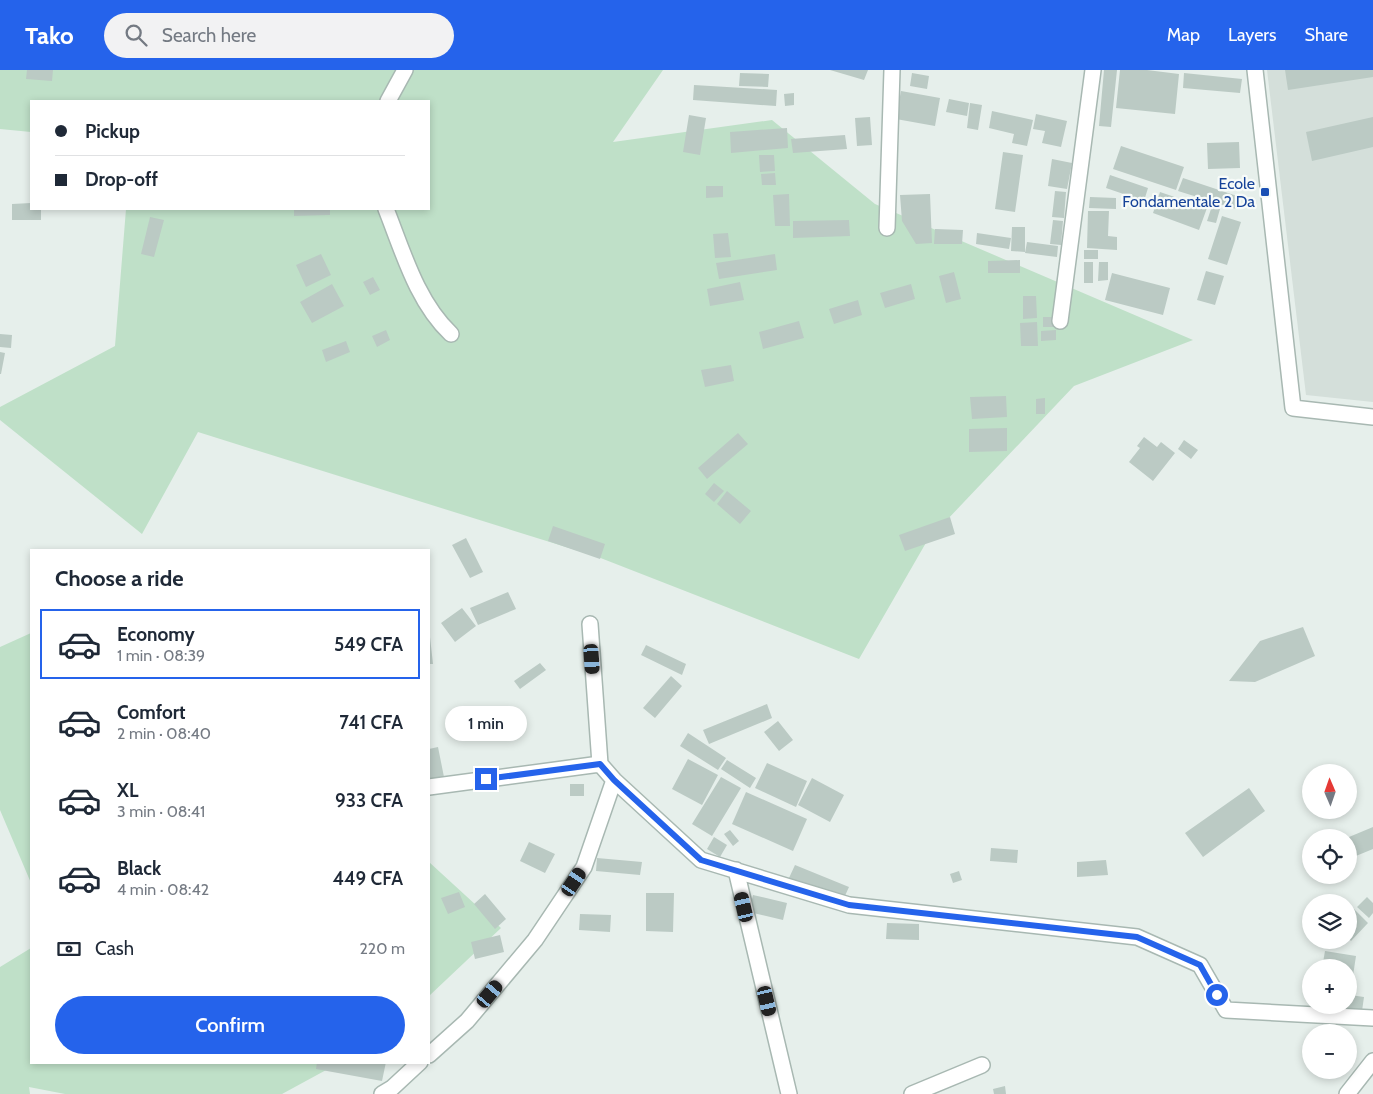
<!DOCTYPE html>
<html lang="en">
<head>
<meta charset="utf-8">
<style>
  :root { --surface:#fff; --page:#f2f2f3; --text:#1f2937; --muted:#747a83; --line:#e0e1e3; --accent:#2563eb }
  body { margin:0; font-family:Cabin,sans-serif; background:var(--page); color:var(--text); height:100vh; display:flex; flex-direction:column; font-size:19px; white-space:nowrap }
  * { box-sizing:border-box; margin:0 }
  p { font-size:16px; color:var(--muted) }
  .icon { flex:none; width:28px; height:28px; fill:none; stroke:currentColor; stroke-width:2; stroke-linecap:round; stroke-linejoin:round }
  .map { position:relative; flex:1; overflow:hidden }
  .panel { position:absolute; left:30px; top:479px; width:400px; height:515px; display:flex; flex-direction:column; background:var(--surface); border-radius:0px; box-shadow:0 2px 8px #0003 }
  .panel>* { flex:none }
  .banner { position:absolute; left:30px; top:30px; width:400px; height:110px; border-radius:0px; box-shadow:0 2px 8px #0003; display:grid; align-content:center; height:110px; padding:0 25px; background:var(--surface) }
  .needle { width:32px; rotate:358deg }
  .buttons { position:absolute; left:1302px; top:694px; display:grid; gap:10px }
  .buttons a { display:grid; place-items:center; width:55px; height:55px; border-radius:50%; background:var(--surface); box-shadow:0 2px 8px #0003; font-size:25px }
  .end { position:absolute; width:22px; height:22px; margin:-11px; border:6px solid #2563eb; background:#fff; box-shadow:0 0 0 2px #fff }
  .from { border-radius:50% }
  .bubble { position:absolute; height:35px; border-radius:18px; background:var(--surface); box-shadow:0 2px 8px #0003; font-size:16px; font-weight:600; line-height:35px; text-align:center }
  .car { position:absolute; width:15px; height:30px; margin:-15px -8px; border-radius:6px; box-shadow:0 0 4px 1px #0007; background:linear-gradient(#222 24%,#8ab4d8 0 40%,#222 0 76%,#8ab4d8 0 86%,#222 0) }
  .banner b { display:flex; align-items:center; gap:18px; height:48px; font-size:19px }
  .banner b+b { border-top:1px solid var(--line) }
  .banner i { width:12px; height:12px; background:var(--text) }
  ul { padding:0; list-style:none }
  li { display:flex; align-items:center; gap:15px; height:70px; margin:0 10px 8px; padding:0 15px; border:2px solid transparent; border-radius:0px }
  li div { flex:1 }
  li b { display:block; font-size:19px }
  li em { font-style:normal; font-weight:600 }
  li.on { border-color:var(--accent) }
  li>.icon { width:45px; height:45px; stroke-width:1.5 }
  h2 { padding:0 25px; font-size:22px; line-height:60px }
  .pay { display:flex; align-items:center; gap:12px; height:55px; padding:0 25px; font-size:19px }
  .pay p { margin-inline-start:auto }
  .primary-button { display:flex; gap:10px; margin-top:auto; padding:10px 25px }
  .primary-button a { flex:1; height:58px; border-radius:30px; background:var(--accent); color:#fff; font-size:20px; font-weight:600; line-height:58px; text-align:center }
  header { display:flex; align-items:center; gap:30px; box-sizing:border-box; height:70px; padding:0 25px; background:var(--accent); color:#fff }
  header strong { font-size:24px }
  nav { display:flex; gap:28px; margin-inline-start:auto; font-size:18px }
  .search { width:350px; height:45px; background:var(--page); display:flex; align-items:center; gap:12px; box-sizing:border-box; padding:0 18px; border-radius:28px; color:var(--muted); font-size:19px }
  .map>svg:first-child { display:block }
</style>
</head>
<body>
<header>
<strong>Tako</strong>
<div class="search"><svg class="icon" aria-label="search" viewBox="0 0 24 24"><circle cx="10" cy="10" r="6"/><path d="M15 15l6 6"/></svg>Search here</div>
<nav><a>Map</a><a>Layers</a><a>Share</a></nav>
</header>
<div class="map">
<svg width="1373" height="1024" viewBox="0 0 1373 1024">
  <rect width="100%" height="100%" fill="#e6efeb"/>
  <path fill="#d4dfda" d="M1267,0H1373V332L1306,325Z"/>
  <path fill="#bfe0c8" d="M0,0H663L613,72L772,50L875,134L1193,270L1074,316L927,471L859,589L598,487L198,362L142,464L0,350V337L115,276L126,139H429V31H31V62L0,59Z
    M31,563V813L0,740V577Z
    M429,792L501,858L429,926Z
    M31,878V992L339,993L282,1024H65L29,1017L30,1024H0V897Z"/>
  <path fill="#bbcac4" d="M27,0H53L52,11L26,9Z
    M830,0H868L864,10Z
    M1104,0H1117L1111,57L1099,56Z
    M1120,0H1147L1179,4L1175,44L1116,38Z
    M1285,0H1373V7L1288,20Z
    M740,3L769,4L768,17L739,16Z
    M912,3L929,6L927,19L910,16Z
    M1184,3L1242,9L1240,23L1183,18Z
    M694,15L777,20L776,36L693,30Z
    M901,21L940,28L935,56L896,49Z
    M794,23V35L785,36L784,24Z
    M949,29L969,33L967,46L946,42Z
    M970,33L982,35L978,60L967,58Z
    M992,41L1033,50L1027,76L1012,73L1014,64L989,58Z
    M1036,44L1067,51L1061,77L1042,73L1045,61L1033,59Z
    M689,45L706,48L700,85L683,82Z
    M870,47L872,75L857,76L855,48Z
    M1373,47V77L1312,91L1306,62Z
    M787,58L788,78L731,83L730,62Z
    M845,65L847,79L793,83L791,69Z
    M1239,72L1240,98L1208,99L1207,73Z
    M1121,76L1184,97L1176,120L1113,99Z
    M1003,82L1023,85L1015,142L995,139Z
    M759,85H774L775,101L760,102Z
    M1052,89L1072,93L1067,119L1048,116Z
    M775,103L776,115H762L761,104Z
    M1110,105L1148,118L1144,131L1106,118Z
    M1183,108L1240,127L1236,139L1178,121Z
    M706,116H723V127L706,128Z
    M1055,121L1066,122L1064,148L1052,147Z
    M1160,122L1207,138L1199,160L1153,143Z
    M789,124L790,156H775L773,125Z
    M930,124L932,173L916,174L902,151L900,125Z
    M1090,127L1116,128V139L1089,138Z
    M31,133V139H41V150H12V134Z
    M1212,136L1220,139L1216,153L1207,151Z
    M294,139H330V145L294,146Z
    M1088,141H1109L1108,166L1117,167V180L1087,178Z
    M1222,146L1241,152L1227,195L1208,189Z
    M150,147L164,150L154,187L141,184Z
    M849,150L850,166L793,168V151Z
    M1053,150L1063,151L1061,175L1050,174Z
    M1012,157H1025V182L1011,181Z
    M935,159L963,160L962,174H934Z
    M728,163L731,187L715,188L713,164Z
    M977,163L1011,168L1009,179L976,174Z
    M1027,172L1058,176L1057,187L1025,183Z
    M1084,180H1098V189H1084Z
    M321,184L331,205L306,217L296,195Z
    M775,184L777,200L719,209L716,193Z
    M1020,190V203H988V191Z
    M1084,192H1093V213H1084Z
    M1099,192H1108V210L1098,211Z
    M1206,201L1224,206L1215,235L1197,230Z
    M954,202L961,229L946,233L939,206Z
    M1112,203L1170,218L1163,245L1105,230Z
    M373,207L380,220L370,225L363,212Z
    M740,212L744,230L710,236L707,219Z
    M332,214L344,236L312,253L300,232Z
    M911,214L915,229L885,238L880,223Z
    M1023,226H1036L1037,248L1023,249Z
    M858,230L862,245L834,254L829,239Z
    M1043,247H1058L1059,257H1043Z
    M799,251L804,268L763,279L759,262Z
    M1037,252L1038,276H1021L1020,253Z
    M386,260L390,270L377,277L372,266Z
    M1056,260V270L1041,271V261Z
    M0,264L12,265L11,278L0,277Z
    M346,271L350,282L326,292L322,280Z
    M0,282L5,283L1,304H0Z
    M731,295L734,311L705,317L701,300Z
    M1006,326L1007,347L972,349L970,327Z
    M1045,328V344H1036V329Z
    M1007,358V381L969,382V359Z
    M738,363L748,374L707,409L698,398Z
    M1144,367L1157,377L1161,372L1175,383L1153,411L1129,392L1140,378L1137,376Z
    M1184,370L1198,380L1191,389L1178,379Z
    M714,413L724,421L714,432L705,424Z
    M727,421L751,441L740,454L717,434Z
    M950,447L955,464L905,481L899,465Z
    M553,456L605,474L600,489L548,471Z
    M466,468L483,502L470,508L452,475Z
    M508,522L516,539L478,555L470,538Z
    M462,538L476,556L455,572L441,553Z
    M1303,557L1315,586L1255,612L1229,611L1260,571Z
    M429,558L433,594H429Z
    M646,575L686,594L682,605L641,585Z
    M540,593L546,600L520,619L514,611Z
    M671,606L682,616L655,648L643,638Z
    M767,634L772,648L709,674L703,660Z
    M778,651L793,670L779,681L764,662Z
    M688,663L726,688L718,700L680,676Z
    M438,677L444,707L429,710V679Z
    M688,689L718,705L702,735L672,719Z
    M727,690L756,708L750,718L721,699Z
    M767,693L807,711L796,737L755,718Z
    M721,707L741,718L712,766L692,754Z
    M812,708L844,725L830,752L798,735Z
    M570,714H584V726H570Z
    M1249,718L1265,741L1203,787L1185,763Z
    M746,722L807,749L793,781L732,754Z
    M1373,757V779L1351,788L1349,783V767Z
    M730,760L739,771L733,776L724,764Z
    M714,767L727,775L720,787L707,779Z
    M529,772L555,784L545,803L520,791Z
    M991,778L1018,780L1017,793L990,791Z
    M597,788L642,792L640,805L596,801Z
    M1106,790L1108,805L1077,807V792Z
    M795,795L849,817L843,830L789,808Z
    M959,801L962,810L953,813L950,804Z
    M459,822L465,837L448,844L441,828Z
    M646,823H674L673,862L646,861Z
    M485,824L506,849L495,859L474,834Z
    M753,825L787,833L783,850L749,842Z
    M1367,827L1373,833V843L1369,848L1357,837Z
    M1354,839L1368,853L1351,871L1349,869V845Z
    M580,844L611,845L610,862L579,860Z
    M887,853L919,854V870L886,869Z
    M500,865L504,882L475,889L471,872Z
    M1325,881L1356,886L1350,925L1364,927L1361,948L1315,942L1316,935H1349V898H1322Z
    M317,992H386L382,1011L316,999Z
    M1005,1016L1006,1024H994L993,1019Z"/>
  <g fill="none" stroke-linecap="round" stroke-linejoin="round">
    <defs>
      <path id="minor" d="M1255,0L1293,338L1373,347
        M388,31L405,0
        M386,139C403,182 417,232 451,264
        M887,158L892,0
        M1060,251L1093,0
        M590,554L600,694L614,710L701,790L849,835L1137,867L1200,895L1226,940L1373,948
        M429,717L600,694
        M736,800L789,1024
        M429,985L467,951L535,870L584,797L614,710
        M382,1024L392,1018L420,992
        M912,1024L982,995
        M1347,1024L1373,991"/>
    </defs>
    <use href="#minor" stroke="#a8b8b2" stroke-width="18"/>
    <use href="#minor" stroke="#fff" stroke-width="15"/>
  </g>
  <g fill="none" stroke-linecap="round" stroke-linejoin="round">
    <path stroke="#2563eb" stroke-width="6" d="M486,709L600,694L614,710L701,790L849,835L1137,867L1200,895L1217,925"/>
  </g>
  <rect fill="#1a4fb4" stroke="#f7fbf9" stroke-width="2" x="1260" y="117" width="10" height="10" rx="2.5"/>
  <g text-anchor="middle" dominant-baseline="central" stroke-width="4.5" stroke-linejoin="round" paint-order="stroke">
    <g font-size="16" fill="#164399" stroke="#f7fbf9" text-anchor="end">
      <text x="1255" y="113">Ecole<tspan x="1255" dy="18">Fondamentale 2 Da</tspan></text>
    </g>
  </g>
</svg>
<div class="buttons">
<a><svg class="needle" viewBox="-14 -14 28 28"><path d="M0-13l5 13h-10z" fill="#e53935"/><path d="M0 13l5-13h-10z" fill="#747a83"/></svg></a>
<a><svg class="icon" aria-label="locate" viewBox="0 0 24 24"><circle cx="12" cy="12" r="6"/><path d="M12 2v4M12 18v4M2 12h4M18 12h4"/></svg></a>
<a><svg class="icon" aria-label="layers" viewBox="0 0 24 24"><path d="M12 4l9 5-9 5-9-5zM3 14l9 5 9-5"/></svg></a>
<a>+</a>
<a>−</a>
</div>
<i class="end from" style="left:1217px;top:925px"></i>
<i class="end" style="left:486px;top:709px"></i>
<div class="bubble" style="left:445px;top:636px;width:82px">1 min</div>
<i class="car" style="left:592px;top:589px;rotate:176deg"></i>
<i class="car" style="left:574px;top:812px;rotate:34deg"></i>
<i class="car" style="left:744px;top:837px;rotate:347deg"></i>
<i class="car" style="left:490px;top:924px;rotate:40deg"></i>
<i class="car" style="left:767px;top:931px;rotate:167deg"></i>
<div class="banner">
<b><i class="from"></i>Pickup</b>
<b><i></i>Drop-off</b>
</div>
<section class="panel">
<h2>Choose a ride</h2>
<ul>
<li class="on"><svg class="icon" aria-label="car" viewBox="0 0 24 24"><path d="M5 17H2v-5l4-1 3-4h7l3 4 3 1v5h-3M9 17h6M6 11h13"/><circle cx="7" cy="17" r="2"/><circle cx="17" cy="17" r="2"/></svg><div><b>Economy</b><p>1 min · 08:39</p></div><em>549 CFA</em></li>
<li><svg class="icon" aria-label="car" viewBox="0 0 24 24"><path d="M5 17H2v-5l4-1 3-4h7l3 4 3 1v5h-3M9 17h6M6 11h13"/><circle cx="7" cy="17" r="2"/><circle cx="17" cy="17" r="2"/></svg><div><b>Comfort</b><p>2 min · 08:40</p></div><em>741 CFA</em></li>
<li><svg class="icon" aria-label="car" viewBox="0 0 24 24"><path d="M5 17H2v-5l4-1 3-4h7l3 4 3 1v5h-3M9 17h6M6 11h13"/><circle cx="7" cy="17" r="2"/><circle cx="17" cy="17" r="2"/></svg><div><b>XL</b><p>3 min · 08:41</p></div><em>933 CFA</em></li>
<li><svg class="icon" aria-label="car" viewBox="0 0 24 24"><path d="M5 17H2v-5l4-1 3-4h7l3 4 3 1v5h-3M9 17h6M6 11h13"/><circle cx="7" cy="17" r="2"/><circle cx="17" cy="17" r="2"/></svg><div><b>Black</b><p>4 min · 08:42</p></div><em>449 CFA</em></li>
</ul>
<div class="pay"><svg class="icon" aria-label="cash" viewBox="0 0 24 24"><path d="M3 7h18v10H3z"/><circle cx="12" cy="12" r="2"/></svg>Cash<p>220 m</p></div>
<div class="primary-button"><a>Confirm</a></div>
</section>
</div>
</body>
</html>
